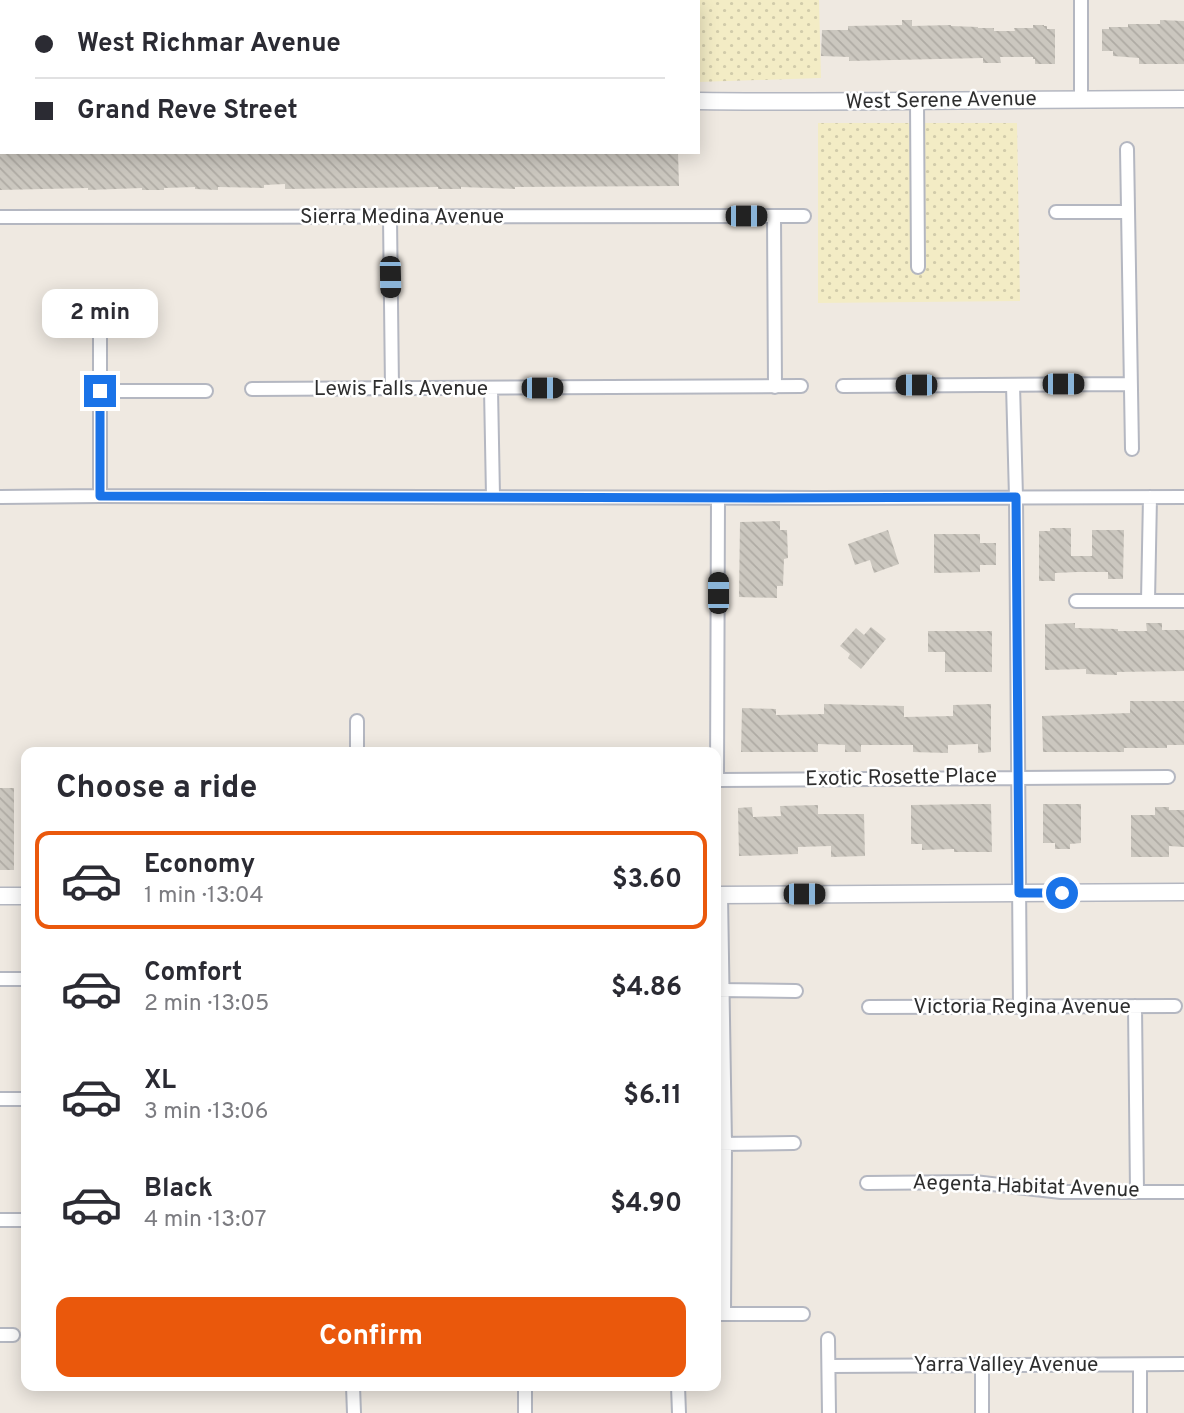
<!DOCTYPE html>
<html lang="en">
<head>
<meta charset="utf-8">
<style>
  :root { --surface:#fff; --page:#f7f7f7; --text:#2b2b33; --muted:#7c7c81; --line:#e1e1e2; --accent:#ea580c }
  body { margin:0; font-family:Overpass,sans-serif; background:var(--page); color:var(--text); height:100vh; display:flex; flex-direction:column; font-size:26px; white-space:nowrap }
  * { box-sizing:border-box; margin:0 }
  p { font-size:23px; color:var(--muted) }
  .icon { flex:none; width:38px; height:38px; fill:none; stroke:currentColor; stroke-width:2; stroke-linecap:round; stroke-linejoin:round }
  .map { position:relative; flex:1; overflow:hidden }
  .details { position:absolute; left:21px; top:747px; width:700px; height:644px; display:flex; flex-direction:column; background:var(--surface); border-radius:14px; box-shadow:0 4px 18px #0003 }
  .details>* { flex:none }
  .hud { position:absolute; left:0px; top:0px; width:700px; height:154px; box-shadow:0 4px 18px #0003; display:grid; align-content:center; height:154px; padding:0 35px; background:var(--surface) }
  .end { position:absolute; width:32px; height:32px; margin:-16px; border:9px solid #1a73e8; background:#fff; box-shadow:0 0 0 4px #fff }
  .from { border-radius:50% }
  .bubble { position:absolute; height:49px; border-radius:14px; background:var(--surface); box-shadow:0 4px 18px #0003; font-size:23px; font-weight:700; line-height:49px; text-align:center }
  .car { position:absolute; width:21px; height:42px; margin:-21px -10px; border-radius:9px; box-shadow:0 0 5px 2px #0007; background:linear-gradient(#222 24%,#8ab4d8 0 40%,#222 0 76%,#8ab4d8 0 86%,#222 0) }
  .hud b { display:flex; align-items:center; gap:24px; height:66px; font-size:26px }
  .hud b+b { border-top:2px solid var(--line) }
  .hud i { width:18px; height:18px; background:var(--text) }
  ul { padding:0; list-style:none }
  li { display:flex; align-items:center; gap:21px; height:98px; margin:0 14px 10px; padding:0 21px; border:4px solid transparent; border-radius:14px }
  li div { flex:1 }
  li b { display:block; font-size:26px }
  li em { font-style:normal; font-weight:700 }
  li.active { border-color:var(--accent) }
  li>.icon { width:63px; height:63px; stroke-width:1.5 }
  h2 { padding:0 35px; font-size:32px; line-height:84px }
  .action { display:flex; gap:14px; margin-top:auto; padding:14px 35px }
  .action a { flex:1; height:80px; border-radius:14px; background:var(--accent); color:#fff; font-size:28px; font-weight:700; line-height:80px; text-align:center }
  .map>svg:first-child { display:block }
</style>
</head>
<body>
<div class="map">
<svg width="1184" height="1413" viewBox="0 0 1184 1413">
  <defs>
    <pattern id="sand-dots" width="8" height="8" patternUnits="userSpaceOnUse" patternTransform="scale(1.75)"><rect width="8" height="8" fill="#f3ecc5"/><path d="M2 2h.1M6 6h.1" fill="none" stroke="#d1cbaa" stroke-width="1.8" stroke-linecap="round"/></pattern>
    <pattern id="building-back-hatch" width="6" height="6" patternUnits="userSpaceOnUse" patternTransform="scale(1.75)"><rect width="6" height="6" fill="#cbc7bf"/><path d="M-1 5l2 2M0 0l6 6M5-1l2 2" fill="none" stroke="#afaba4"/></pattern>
  </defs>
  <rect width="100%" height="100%" fill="#efe9e1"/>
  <path fill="url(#sand-dots)" d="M621,0H819L821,78L698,82V2H621Z
    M818,123H1017L1020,301L818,303Z"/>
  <path fill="url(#building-back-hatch)" d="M902,20H912V26L951,25V26L978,27V28H994V31H1015L1014,28H1033V25H1044V26H1047V29H1055V64H1035V59H1033V57H1000L1001,63H983V58L849,61V57L821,56L822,30H848V26L902,25Z
    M1160,20L1184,21V64H1139V58L1113,56V51H1102V29H1109V27H1128V24H1160Z
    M0,152H678L679,186L515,187V189L461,187V189H438V187L285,189V184L264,185V188L218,187V190L195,189V187L164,188V190H142V188L88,190V188L0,190Z
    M780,521V530H787L788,558L784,559L783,586H777V598L739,597L740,522Z
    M1050,528H1071V556H1092V530H1124L1123,579H1108V572H1077L1055,573V581H1039V531H1050Z
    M888,530L899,564L874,573L870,560L855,565L848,544Z
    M934,534H980V543H996V565H980V572L934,573Z
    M1075,623V628L1118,629V631H1147L1146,623H1162V630H1184V671L1117,672V675L1086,674V669L1045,670V624Z
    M871,627L886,639L861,669L848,658L850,654L840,646L856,628L864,635Z
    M928,631H992V672H945V652H928Z
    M1130,701H1184V745H1167V748H1124V752H1043L1042,716L1130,713Z
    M824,704L904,706V717L953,716V705L991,704V752L978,753V744L948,745V753L913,752V745H861V752H845V745L818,744V752H741L742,708L776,709V715L824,714Z
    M0,788H14V870H0Z
    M975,804H991L992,852H954V849L922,850V844H911V805Z
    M1043,804H1081V843L1070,844V849H1055V843H1043Z
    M818,805V814H864L865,856L831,857V846L798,847V854L739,856L738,808L752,807L753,817L781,816L780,806Z
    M1155,807H1169V810H1184V847L1169,846V857H1131V815H1155Z"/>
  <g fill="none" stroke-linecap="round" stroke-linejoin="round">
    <defs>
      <path id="minor" d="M436,0V2
        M560,0V2
        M355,2V0
        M0,10H2
        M1081,99V0
        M917,101L918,267
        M1127,149L1132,449
        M1056,212H1127
        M774,216L775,387
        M0,217L804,216
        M390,217L392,388
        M100,324V496
        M1013,385L1016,497L1020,1007
        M843,386L1130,384
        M252,389L801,386
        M491,389L493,496
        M100,391H206
        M0,497L100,496L817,498L1184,497
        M718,498L717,780L1168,777
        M1076,601H1184
        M1148,601L1150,497
        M357,752V721
        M721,895L725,1144L724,1314
        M0,979H26
        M716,990L796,991
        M1135,1006L1137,1192
        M869,1007L1175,1006
        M0,1099H26
        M716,1144L794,1143
        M867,1183L974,1182L1061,1192H1184
        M0,1220H26
        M716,1314H803
        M0,1335H13
        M828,1339L829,1413
        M982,1365V1413
        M1140,1365V1413
        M829,1366L1184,1364
        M353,1386L354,1413
        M525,1386V1413
        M678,1386L679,1413"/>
      <path id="tertiary" d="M0,98H2
        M698,101C860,103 1022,99 1184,99
        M716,895L1184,892
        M0,896H26"/>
    </defs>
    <use href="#minor" stroke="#b4b7c1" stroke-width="16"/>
    <use href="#tertiary" stroke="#b4b7c1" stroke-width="19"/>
    <use href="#minor" stroke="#fff" stroke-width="12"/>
    <use href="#tertiary" stroke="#fff" stroke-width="16"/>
  </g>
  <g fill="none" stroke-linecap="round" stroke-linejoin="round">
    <path stroke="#1a73e8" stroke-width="9" d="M100,391V496L767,498L1016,497L1019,893H1062"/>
  </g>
  <g text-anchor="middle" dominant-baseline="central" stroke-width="5" stroke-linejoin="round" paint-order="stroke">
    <g font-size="21" fill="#2e2e2e" stroke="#fff">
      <text transform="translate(941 101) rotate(-1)">West Serene Avenue</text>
      <text x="402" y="217">Sierra Medina Avenue</text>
      <text x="401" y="389">Lewis Falls Avenue</text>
      <text transform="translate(901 778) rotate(-1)">Exotic Rosette Place</text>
      <text x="1022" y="1007">Victoria Regina Avenue</text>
      <text transform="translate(1026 1187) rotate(2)">Aegenta Habitat Avenue</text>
      <text x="1006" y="1365">Yarra Valley Avenue</text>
    </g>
  </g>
</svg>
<i class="end from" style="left:1062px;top:893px"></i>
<i class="end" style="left:100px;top:391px"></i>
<div class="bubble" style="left:42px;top:289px;width:116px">2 min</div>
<i class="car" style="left:746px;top:216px;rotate:90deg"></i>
<i class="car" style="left:390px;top:277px;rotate:179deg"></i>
<i class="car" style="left:1063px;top:384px;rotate:90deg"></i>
<i class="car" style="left:916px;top:385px;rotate:270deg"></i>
<i class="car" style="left:542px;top:388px;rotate:90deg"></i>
<i class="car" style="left:718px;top:593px;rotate:0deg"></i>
<i class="car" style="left:804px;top:894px;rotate:90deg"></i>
<div class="hud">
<b><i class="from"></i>West Richmar Avenue</b>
<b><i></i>Grand Reve Street</b>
</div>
<section class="details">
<h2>Choose a ride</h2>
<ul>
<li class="active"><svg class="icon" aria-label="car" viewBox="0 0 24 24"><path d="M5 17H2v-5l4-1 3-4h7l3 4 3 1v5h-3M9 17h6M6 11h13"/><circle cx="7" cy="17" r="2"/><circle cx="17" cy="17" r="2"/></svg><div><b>Economy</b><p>1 min · 13:04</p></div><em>$3.60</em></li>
<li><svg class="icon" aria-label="car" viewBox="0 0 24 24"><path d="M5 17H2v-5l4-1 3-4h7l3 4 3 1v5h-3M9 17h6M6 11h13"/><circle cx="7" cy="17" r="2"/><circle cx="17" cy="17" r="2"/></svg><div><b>Comfort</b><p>2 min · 13:05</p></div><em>$4.86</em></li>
<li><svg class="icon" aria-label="car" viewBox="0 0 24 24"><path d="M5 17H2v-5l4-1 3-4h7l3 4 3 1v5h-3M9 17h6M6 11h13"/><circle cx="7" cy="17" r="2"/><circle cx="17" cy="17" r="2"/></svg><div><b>XL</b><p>3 min · 13:06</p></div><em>$6.11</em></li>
<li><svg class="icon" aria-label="car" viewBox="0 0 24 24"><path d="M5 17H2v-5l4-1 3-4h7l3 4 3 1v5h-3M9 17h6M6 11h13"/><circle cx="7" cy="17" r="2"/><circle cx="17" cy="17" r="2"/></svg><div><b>Black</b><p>4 min · 13:07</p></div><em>$4.90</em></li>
</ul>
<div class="action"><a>Confirm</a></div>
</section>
</div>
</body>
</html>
